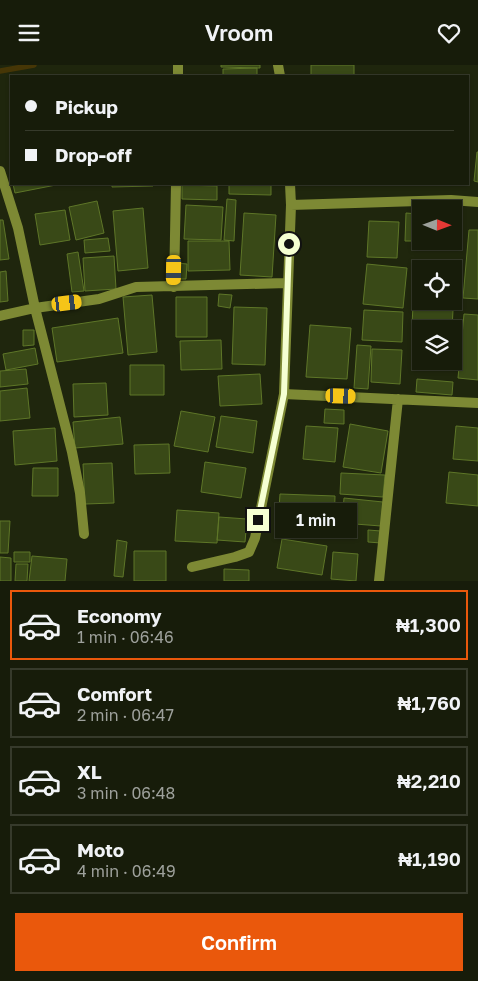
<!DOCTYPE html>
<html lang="en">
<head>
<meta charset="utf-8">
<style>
  :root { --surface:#171c0a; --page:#242918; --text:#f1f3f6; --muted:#9ea19c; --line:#363a2b; --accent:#ea580c }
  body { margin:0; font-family:"Golos Text",sans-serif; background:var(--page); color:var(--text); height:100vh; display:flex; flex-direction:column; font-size:19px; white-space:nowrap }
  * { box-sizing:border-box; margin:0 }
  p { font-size:16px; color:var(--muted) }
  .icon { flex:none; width:28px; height:28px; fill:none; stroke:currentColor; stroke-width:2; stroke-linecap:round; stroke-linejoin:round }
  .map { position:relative; height:516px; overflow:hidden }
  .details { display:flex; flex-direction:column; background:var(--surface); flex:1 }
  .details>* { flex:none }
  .guide { position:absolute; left:10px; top:10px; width:459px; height:110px; border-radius:0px; box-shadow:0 1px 4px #0004,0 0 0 1px var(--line); display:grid; align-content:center; height:110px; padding:0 15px; background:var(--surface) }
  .needle { width:32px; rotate:91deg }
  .buttons { position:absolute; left:412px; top:135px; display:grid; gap:10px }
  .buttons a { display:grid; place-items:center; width:50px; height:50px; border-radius:0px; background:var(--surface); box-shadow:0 1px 4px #0004,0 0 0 1px var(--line); font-size:25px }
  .end { position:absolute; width:22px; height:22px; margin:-11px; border:6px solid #f5ffd2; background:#111; box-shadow:0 0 0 2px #111 }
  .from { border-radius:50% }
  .bubble { position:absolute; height:35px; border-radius:0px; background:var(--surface); box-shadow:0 1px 4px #0004,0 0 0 1px var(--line); font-size:16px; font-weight:600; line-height:35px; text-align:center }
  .car { position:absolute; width:15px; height:30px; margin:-15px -8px; border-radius:6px; box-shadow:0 0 4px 1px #0007; background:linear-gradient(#f5c518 24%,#345 0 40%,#f5c518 0 76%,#345 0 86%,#f5c518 0) }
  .guide b { display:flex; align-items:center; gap:18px; height:48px; font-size:19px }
  .guide b+b { border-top:1px solid var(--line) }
  .guide i { width:12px; height:12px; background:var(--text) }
  ul { padding:9px 0 0; list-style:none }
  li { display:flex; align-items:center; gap:15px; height:70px; margin:0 10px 8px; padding:0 5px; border:2px solid var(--line); border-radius:0px }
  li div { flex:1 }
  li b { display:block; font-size:19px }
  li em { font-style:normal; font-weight:600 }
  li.on { border-color:var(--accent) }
  li>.icon { width:45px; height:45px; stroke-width:1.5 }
  .button { display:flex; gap:10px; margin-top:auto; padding:10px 15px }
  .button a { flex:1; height:58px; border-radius:0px; background:var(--accent); color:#fff; font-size:20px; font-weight:600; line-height:58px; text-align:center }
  header { display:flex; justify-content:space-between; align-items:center; height:65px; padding:0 15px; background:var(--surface); font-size:22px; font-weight:600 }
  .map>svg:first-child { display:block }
</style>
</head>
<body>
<header><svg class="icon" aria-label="menu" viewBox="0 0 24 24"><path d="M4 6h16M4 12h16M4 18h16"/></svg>Vroom<svg class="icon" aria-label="heart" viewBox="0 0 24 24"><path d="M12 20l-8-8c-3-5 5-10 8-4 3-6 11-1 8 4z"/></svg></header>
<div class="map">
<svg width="478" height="516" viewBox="0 0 478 516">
  <rect width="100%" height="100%" fill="#1f260d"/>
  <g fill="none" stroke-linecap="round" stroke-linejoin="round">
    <path stroke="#463606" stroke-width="5.5" d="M0,6L34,0"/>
  </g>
  <path fill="#394917" stroke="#5e7628" d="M221,0H260V3L221,2Z
    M311,0H354V11H311Z
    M257,3V11H223V4Z
    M477,87H478V117L474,116Z
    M13,119H61L15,128Z
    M112,119H153V121L112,122Z
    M229,119H271V130L229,129Z
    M182,120L217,121V135L182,134Z
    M227,134L236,135L234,176L224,175Z
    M97,136L104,168L76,175L69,142Z
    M186,140L223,142L221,175L184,174Z
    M143,143L148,203L118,206L113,146Z
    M65,145L70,175L40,180L35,149Z
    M244,148L276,150L272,212L240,210Z
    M406,148L418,149L417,176H405Z
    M454,153H457V173H454Z
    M0,155H3L9,194L0,195Z
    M369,156L399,157L397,193L367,192Z
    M469,165H478V234L463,233Z
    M108,173L110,186L85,188L84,175Z
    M188,176H229L230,205L188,206Z
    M78,187L84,226L72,227L67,189Z
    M114,191L116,224L85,226L83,193Z
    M177,198L187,199L186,214H176Z
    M367,199L407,203L403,243L363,239Z
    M6,206L8,236L0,237V207Z
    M219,229L232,230L230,243L218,241Z
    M152,230L157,287L128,290L123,232Z
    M176,232H207V272H176Z
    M413,241L453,245L452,264L412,260Z
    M234,242L267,243L265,300L232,299Z
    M364,245L403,247L402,277L362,275Z
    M464,249L478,250V315L458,313Z
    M118,253L123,288L57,297L52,263Z
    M310,260L351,263L347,314L306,312Z
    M23,265H34V280L23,281Z
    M221,275L222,304L181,305L180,276Z
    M357,280L371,281L368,324L354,323Z
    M35,283L38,299L6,305L3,289Z
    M372,284L402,285L400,319L371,317Z
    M130,300H164V330H130Z
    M26,304L28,319L0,322V306Z
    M260,309L262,339L220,341L218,311Z
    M417,314L453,317L452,330L416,327Z
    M106,318L108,350L74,352L73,319Z
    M27,323L30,353L0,356V326Z
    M325,344L344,345V359L324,358Z
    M181,346L215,352L208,387L174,381Z
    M221,351L257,356L253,388L216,382Z
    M120,352L123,379L75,383L73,357Z
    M350,359L388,366L381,408L343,402Z
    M306,361L338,363L335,397L303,394Z
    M456,361L478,363V396L453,394Z
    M55,363L57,396L15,400L13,366Z
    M169,379L170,408L135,409L134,380Z
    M205,397L246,403L241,433L201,427Z
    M112,398L114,438L85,439L83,399Z
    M33,403H58V431H32Z
    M449,407L478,410V441L446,438Z
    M341,408L385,410L383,432L340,429Z
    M280,429L335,431L334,462L278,459Z
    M344,433L383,437L381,461L342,458Z
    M177,445L219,448L217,478L175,476Z
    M219,452L247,454L245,477L217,475Z
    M0,456H10L8,488H0Z
    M368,465L381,466V478L368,477Z
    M282,474L327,481L322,510L277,503Z
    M117,475L127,477L123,512L114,511Z
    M134,486H166V516H134Z
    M14,487H30V497H14Z
    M333,487L358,489L356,516L331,514Z
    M32,491L67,494L65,516H29Z
    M0,492L11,493V516H0Z
    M16,499H28L27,516H15Z
    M224,504L249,505V516H224Z"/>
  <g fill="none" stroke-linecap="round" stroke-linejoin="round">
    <path stroke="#7d8934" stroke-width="10" d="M278,0L280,11
      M178,11V0
      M0,106L18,163L35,243L72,387L80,428L84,469
      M291,140L451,135L478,137
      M174,222L176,119
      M0,251L35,243L99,234L136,222L287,218
      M284,329L478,338
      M192,502L235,492L249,487L255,473L284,329L291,140L290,119
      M379,516L398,334"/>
  </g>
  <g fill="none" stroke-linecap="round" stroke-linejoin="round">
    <path stroke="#f5ffd2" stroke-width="6" d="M258,455L284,329L289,179"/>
  </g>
</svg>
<div class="buttons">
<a><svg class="needle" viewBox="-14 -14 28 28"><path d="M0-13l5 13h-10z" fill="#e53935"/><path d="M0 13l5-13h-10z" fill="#9ea19c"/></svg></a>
<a><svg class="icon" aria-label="locate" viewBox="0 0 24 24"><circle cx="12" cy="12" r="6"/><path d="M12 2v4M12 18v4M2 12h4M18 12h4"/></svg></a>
<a><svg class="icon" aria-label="layers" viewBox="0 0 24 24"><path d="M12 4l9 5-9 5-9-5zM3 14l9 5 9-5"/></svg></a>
</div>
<i class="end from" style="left:289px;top:179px"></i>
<i class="end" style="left:258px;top:455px"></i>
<div class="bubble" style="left:275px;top:438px;width:82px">1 min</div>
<i class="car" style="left:174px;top:205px;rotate:181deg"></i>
<i class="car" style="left:67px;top:238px;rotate:83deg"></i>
<i class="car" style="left:341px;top:331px;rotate:92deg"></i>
<div class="guide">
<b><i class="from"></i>Pickup</b>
<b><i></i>Drop-off</b>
</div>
</div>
<section class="details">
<ul>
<li class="on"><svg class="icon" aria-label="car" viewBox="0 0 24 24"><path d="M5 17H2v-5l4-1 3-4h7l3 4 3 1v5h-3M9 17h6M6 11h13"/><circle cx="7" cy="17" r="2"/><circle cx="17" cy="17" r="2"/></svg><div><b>Economy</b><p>1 min · 06:46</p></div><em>₦1,300</em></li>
<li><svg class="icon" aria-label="car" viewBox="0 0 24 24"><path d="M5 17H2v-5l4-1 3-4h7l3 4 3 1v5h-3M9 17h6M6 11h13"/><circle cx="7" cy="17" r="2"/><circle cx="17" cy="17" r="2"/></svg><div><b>Comfort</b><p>2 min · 06:47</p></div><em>₦1,760</em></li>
<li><svg class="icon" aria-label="car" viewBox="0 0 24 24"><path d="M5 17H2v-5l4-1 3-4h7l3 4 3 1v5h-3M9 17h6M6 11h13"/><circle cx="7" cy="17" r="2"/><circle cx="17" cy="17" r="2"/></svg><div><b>XL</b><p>3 min · 06:48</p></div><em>₦2,210</em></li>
<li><svg class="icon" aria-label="car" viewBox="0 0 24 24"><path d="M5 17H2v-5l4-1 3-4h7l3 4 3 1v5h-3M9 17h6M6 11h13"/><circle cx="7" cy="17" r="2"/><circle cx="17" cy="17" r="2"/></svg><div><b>Moto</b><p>4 min · 06:49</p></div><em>₦1,190</em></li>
</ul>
<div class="button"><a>Confirm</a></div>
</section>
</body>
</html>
